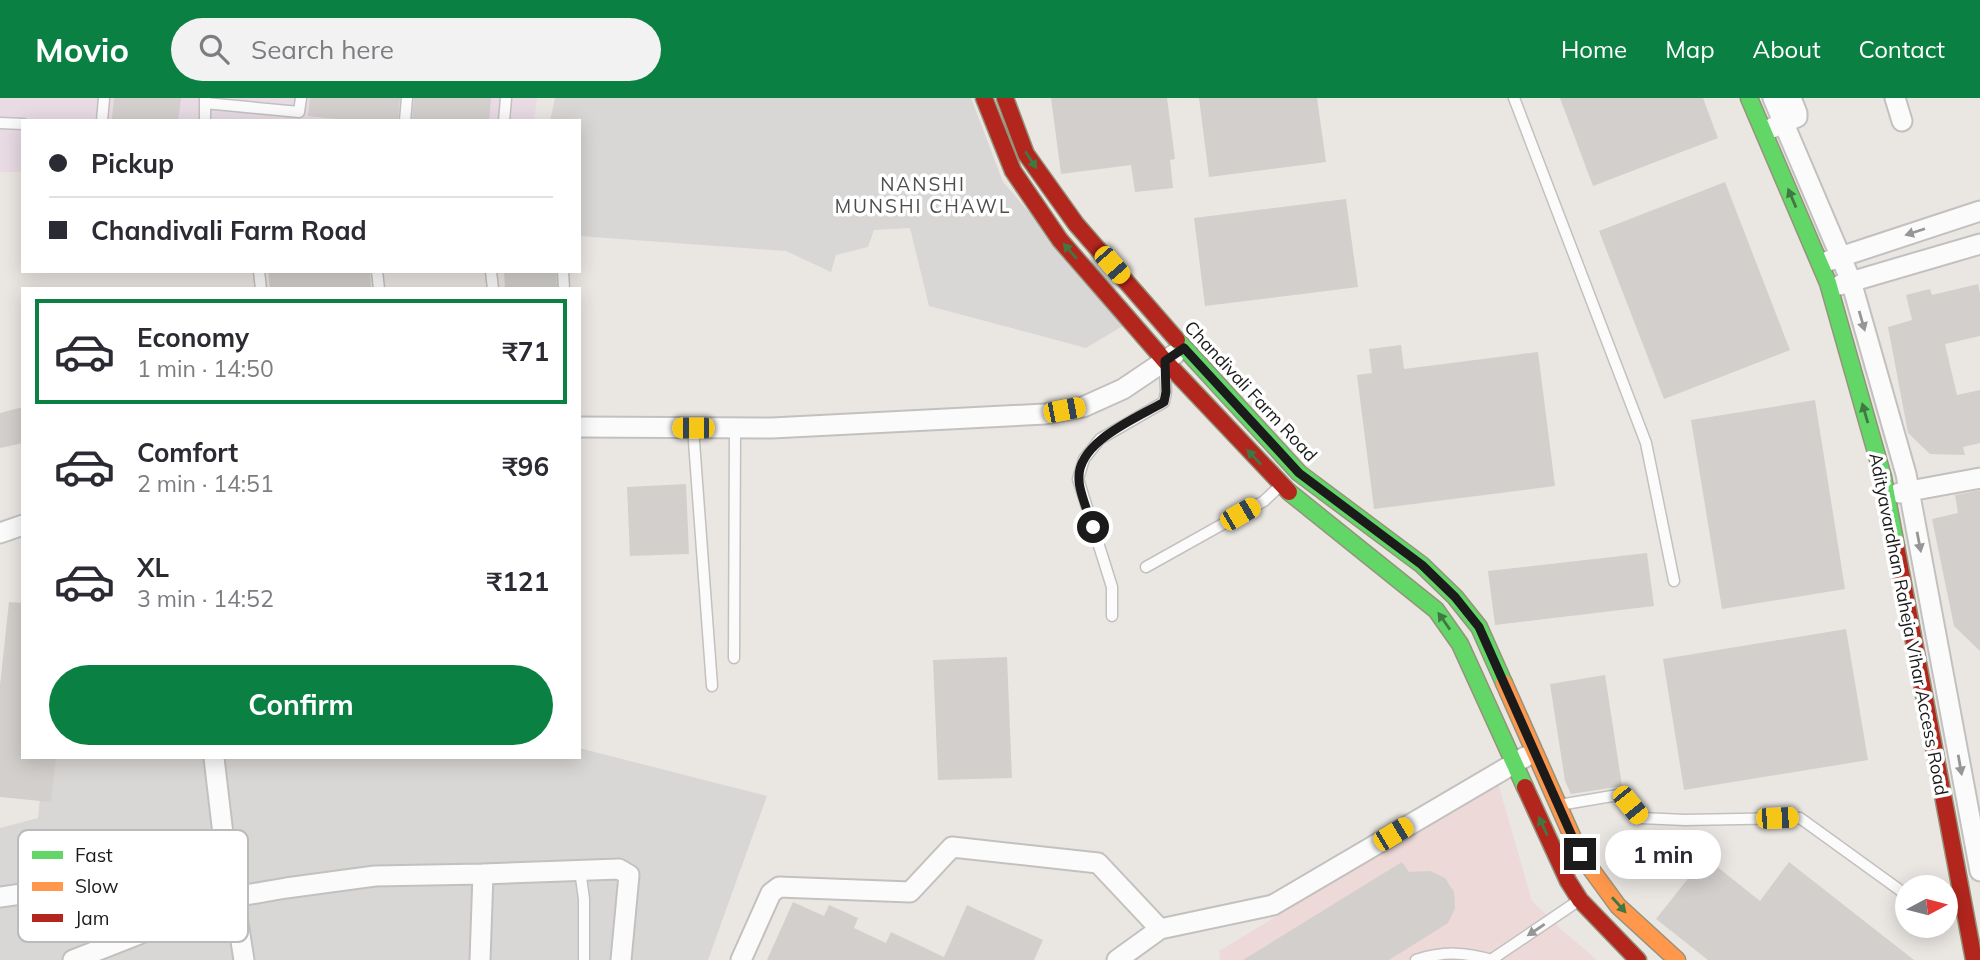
<!DOCTYPE html>
<html lang="en">
<head>
<meta charset="utf-8">
<style>
  :root { --surface:#fff; --page:#f2f2f3; --text:#2b2b33; --muted:#7c7c81; --line:#e1e1e2; --accent:#0b8043 }
  body { margin:0; font-family:Mulish,sans-serif; background:var(--page); color:var(--text); height:100vh; display:flex; flex-direction:column; font-size:26px; white-space:nowrap }
  * { box-sizing:border-box; margin:0 }
  p { font-size:23px; color:var(--muted) }
  .icon { flex:none; width:38px; height:38px; fill:none; stroke:currentColor; stroke-width:2; stroke-linecap:round; stroke-linejoin:round }
  .map { position:relative; flex:1; overflow:hidden }
  .side { position:absolute; left:21px; top:189px; width:560px; height:472px; display:flex; flex-direction:column; background:var(--surface); border-radius:0px; box-shadow:0 4px 18px #0003 }
  .side>* { flex:none }
  .guide { position:absolute; left:21px; top:21px; width:560px; height:154px; border-radius:0px; box-shadow:0 4px 18px #0003; display:grid; align-content:center; height:154px; padding:0 28px; background:var(--surface) }
  .needle { width:46px; rotate:83deg }
  .fabs { position:absolute; left:1895px; top:777px; display:grid; gap:14px }
  .fabs a { display:grid; place-items:center; width:63px; height:63px; border-radius:50%; background:var(--surface); box-shadow:0 4px 18px #0003; font-size:35px }
  .end { position:absolute; width:32px; height:32px; margin:-16px; border:9px solid #1b1b1b; background:#fff; box-shadow:0 0 0 4px #fff }
  .from { border-radius:50% }
  .bubble { position:absolute; height:49px; border-radius:24px; background:var(--surface); box-shadow:0 4px 18px #0003; font-size:23px; font-weight:700; line-height:49px; text-align:center }
  .car { position:absolute; width:21px; height:42px; margin:-21px -10px; border-radius:9px; box-shadow:0 0 5px 2px #0007; background:linear-gradient(#f5c518 24%,#345 0 40%,#f5c518 0 76%,#345 0 86%,#f5c518 0) }
  .guide b { display:flex; align-items:center; gap:24px; height:66px; font-size:26px }
  .guide b+b { border-top:2px solid var(--line) }
  .guide i { width:18px; height:18px; background:var(--text) }
  ul { padding:12px 0 0; list-style:none }
  li { display:flex; align-items:center; gap:21px; height:105px; margin:0 14px 10px; padding:0 14px; border:4px solid transparent; border-radius:0px }
  li div { flex:1 }
  li b { display:block; font-size:26px }
  li em { font-style:normal; font-weight:700 }
  li.current { border-color:var(--accent) }
  li>.icon { width:63px; height:63px; stroke-width:1.5 }
  .primary-button { display:flex; gap:14px; margin-top:auto; padding:14px 28px }
  .primary-button a { flex:1; height:80px; border-radius:42px; background:var(--accent); color:#fff; font-size:28px; font-weight:700; line-height:80px; text-align:center }
  header { display:flex; align-items:center; gap:42px; box-sizing:border-box; height:98px; padding:0 35px; background:var(--accent); color:#fff }
  header strong { font-size:33px }
  nav { display:flex; gap:38px; margin-inline-start:auto; font-size:24px }
  .search { width:490px; height:63px; background:var(--page); display:flex; align-items:center; gap:18px; box-sizing:border-box; padding:0 24px; border-radius:38px; color:var(--muted); font-size:26px }
  .map>svg:first-child { display:block }
</style>
</head>
<body>
<header>
<strong>Movio</strong>
<div class="search"><svg class="icon" aria-label="search" viewBox="0 0 24 24"><circle cx="10" cy="10" r="6"/><path d="M15 15l6 6"/></svg>Search here</div>
<nav><a>Home</a><a>Map</a><a>About</a><a>Contact</a></nav>
</header>
<div class="map">
<svg width="1980" height="862" viewBox="0 0 1980 862">
  <rect width="100%" height="100%" fill="#eae7e3"/>
  <path fill="#d9d7d5" d="M555,0H971L1003,84L1126,226L1086,250L929,208L910,130L874,132L868,149L836,157L831,174L786,153L579,138V23H550Z
    M579,650L767,698L708,862H0V730L38,720L44,660H579Z"/>
  <path fill="#edd9d8" d="M1498,685L1532,803L1562,832L1597,862H1220L1219,853Z"/>
  <path fill="#e8dbe4" d="M0,0H537L534,23H23V74H0Z"/>
  <path fill="#d2cfcc" d="M114,0H181L178,23L112,21Z
    M310,0H400L398,23H357L308,18Z
    M414,0H491L489,23H412Z
    M1051,0H1167L1175,61L1170,62L1173,90L1135,94L1131,67L1061,76Z
    M1199,0H1317L1326,64L1209,79Z
    M1560,0H1703L1718,40L1593,88Z
    M1725,84L1790,252L1664,301L1599,133Z
    M1346,101L1358,189L1205,208L1194,120Z
    M268,173H370L371,191H270Z
    M504,173H556L557,191H505Z
    M1978,186L1980,195V238L1945,246L1957,297L1980,292V345L1963,349L1965,357L1930,356L1908,335L1888,229L1912,222L1906,197L1930,191L1932,197Z
    M1401,247L1404,271L1538,254L1555,388L1374,411L1357,277L1372,275L1369,251Z
    M1815,302L1845,491L1722,511L1691,322Z
    M23,309V345L0,350V315Z
    M686,386L689,456L630,458L627,389Z
    M1980,392V553L1954,528L1932,421L1958,415L1955,397Z
    M1647,455L1654,508L1495,527L1488,473Z
    M9,504L23,505V660H56L51,704L0,699V587Z
    M1846,531L1868,662L1684,692L1663,561Z
    M1007,559L1012,680L938,682L933,562Z
    M1605,577L1622,688L1571,696L1565,683L1550,586Z
    M1705,759L1760,803L1789,764L1914,862H1708L1656,821Z
    M1402,764L1409,774L1430,773L1445,780L1454,794L1455,810L1448,825L1389,862H1243Z
    M793,804L824,818L829,807L858,820L854,830L886,845L891,834L944,859L967,807L1043,842L1034,862H767Z"/>
  <g fill="none" stroke-linecap="round" stroke-linejoin="round">
    <defs>
      <path id="lane" d="M1514,0L1646,345L1674,483
        M205,5L299,14L301,0
        M102,23L104,0
        M205,23V0
        M405,23L407,0
        M504,23L506,0
        M0,25L23,26
        M259,173L261,191
        M377,173L379,191
        M491,173L493,191
        M563,173L564,191
        M693,330L712,588
        M1146,469L1264,403L1280,388
        M1112,518V489L1078,381L1084,361L1100,341L1164,304L1166,294L1165,270
        M734,560L735,331
        M1559,707L1624,696L1640,720L1685,722L1800,720L1908,798
        M580,772L584,801V862
        M1416,862C1443,853 1465,854 1492,862
        M1491,862L1578,803"/>
      <path id="street" d="M1773,0L1851,183L1906,376L1980,773
        M1895,0L1902,23
        M1772,30L1797,19V15L1791,0
        M1828,163L1980,113
        M1840,187L1980,146
        M579,329L772,330L1045,316L1083,309L1123,291L1175,256
        M1899,395L1980,380
        M0,435L23,427
        M214,660L225,753L234,799L244,862
        M483,776L619,771L629,777L621,862
        M0,799L42,793
        M73,862L234,799L286,790L375,778L483,776L480,862
        M741,862L771,795L779,789L910,794L952,749L1098,765L1160,831
        M1117,862L1160,831L1273,807L1525,659"/>
      <path id="fast" d="M1749,0L1828,185L1883,379L1896,448
        M1177,242L1299,375L1422,467L1455,499L1479,529L1504,585
        M1289,394L1436,512L1460,546L1525,689"/>
      <path id="slow" d="M1504,585L1580,756L1618,808L1677,862"/>
      <path id="jam" d="M984,0L1013,73L1060,142L1165,263L1289,394
        M1005,0L1026,56L1076,126L1177,242
        M1896,448L1974,862
        M1525,689L1568,783L1580,802L1638,862"/>
    </defs>
    <use href="#lane" stroke="#c2c1bf" stroke-width="13"/>
    <use href="#street" stroke="#c2c1bf" stroke-width="23"/>
    <use href="#fast" stroke="#94937b" stroke-width="19"/>
    <use href="#slow" stroke="#94937b" stroke-width="19"/>
    <use href="#jam" stroke="#94937b" stroke-width="19"/>
    <use href="#lane" stroke="#fcfbfb" stroke-width="10"/>
    <use href="#street" stroke="#fcfbfb" stroke-width="19"/>
    <use href="#fast" stroke="#63d668" stroke-width="16"/>
    <use href="#slow" stroke="#ff974d" stroke-width="16"/>
    <use href="#jam" stroke="#b3261e" stroke-width="16"/>
  </g>
  <defs><path id="oneway-solid" d="M-6-.8H1V-3.2L6.5 0L1 3.2V.8H-6Z" transform="scale(1.75)"/></defs>
  <g fill="#3f7842">
    <use href="#oneway-solid" transform="translate(1031 62) rotate(57)"/>
    <use href="#oneway-solid" transform="translate(1792 100) rotate(-113)"/>
    <use href="#oneway-solid" transform="translate(1070 153) rotate(-131)"/>
    <use href="#oneway-solid" transform="translate(1865 315) rotate(-106)"/>
    <use href="#oneway-solid" transform="translate(1254 359) rotate(-133)"/>
    <use href="#oneway-solid" transform="translate(1444 523) rotate(-125)"/>
    <use href="#oneway-solid" transform="translate(1543 728) rotate(-115)"/>
    <use href="#oneway-solid" transform="translate(1619 807) rotate(48)"/>
  </g>
  <g fill="#979696">
    <use href="#oneway-solid" transform="translate(1915 134) rotate(162)"/>
    <use href="#oneway-solid" transform="translate(1862 223) rotate(74)"/>
    <use href="#oneway-solid" transform="translate(1919 444) rotate(79)"/>
    <use href="#oneway-solid" transform="translate(1960 667) rotate(80)"/>
    <use href="#oneway-solid" transform="translate(1536 832) rotate(146)"/>
  </g>
  <g fill="none" stroke-linecap="round" stroke-linejoin="round">
    <path stroke="#1b1b1b" stroke-width="9" d="M1093,429C1089,417 1079,394 1079,382C1076,344 1137,320 1164,304L1166,294L1165,263L1184,250L1299,375L1422,467L1455,499L1479,529L1580,756"/>
  </g>
  <g text-anchor="middle" dominant-baseline="central" stroke-width="7" stroke-linejoin="round" paint-order="stroke">
    <g font-size="18" fill="#1b1b1b" stroke="#fff">
      <text transform="translate(1251 293) rotate(47)">Chandivali Farm Road</text>
      <text transform="translate(1909 526) rotate(79)">Adityavardhan Raheja Vihar Access Road</text>
    </g>
    <g font-size="19" letter-spacing="2" fill="#4e4e4e" stroke="#fff">
      <text x="923" y="86">NANSHI<tspan x="923" dy="22">MUNSHI CHAWL</tspan></text>
    </g>
  </g>
  <rect x="18" y="732" width="230" height="112" rx="10" fill="#fff" stroke="#bbb" stroke-width="2"/>
  <rect x="32" y="753" width="31" height="8" fill="#63d668"/>
  <rect x="32" y="784" width="31" height="9" fill="#ff974d"/>
  <rect x="32" y="816" width="31" height="8" fill="#b3261e"/>
  <g font-size="19" fill="#1b1b1b">
    <text x="75" y="764">Fast</text>
    <text x="75" y="795">Slow</text>
    <text x="75" y="827">Jam</text>
  </g>
</svg>
<div class="fabs">
<a><svg class="needle" viewBox="-14 -14 28 28"><path d="M0-13l5 13h-10z" fill="#e53935"/><path d="M0 13l5-13h-10z" fill="#7c7c81"/></svg></a>
</div>
<i class="end from" style="left:1093px;top:429px"></i>
<i class="end" style="left:1580px;top:756px"></i>
<div class="bubble" style="left:1605px;top:732px;width:116px">1 min</div>
<i class="car" style="left:1112px;top:167px;rotate:139deg"></i>
<i class="car" style="left:1064px;top:312px;rotate:79deg"></i>
<i class="car" style="left:693px;top:330px;rotate:270deg"></i>
<i class="car" style="left:1240px;top:416px;rotate:60deg"></i>
<i class="car" style="left:1630px;top:707px;rotate:141deg"></i>
<i class="car" style="left:1777px;top:720px;rotate:88deg"></i>
<i class="car" style="left:1393px;top:736px;rotate:59deg"></i>
<div class="guide">
<b><i class="from"></i>Pickup</b>
<b><i></i>Chandivali Farm Road</b>
</div>
<section class="side">
<ul>
<li class="current"><svg class="icon" aria-label="car" viewBox="0 0 24 24"><path d="M5 17H2v-5l4-1 3-4h7l3 4 3 1v5h-3M9 17h6M6 11h13"/><circle cx="7" cy="17" r="2"/><circle cx="17" cy="17" r="2"/></svg><div><b>Economy</b><p>1 min · 14:50</p></div><em>₹71</em></li>
<li><svg class="icon" aria-label="car" viewBox="0 0 24 24"><path d="M5 17H2v-5l4-1 3-4h7l3 4 3 1v5h-3M9 17h6M6 11h13"/><circle cx="7" cy="17" r="2"/><circle cx="17" cy="17" r="2"/></svg><div><b>Comfort</b><p>2 min · 14:51</p></div><em>₹96</em></li>
<li><svg class="icon" aria-label="car" viewBox="0 0 24 24"><path d="M5 17H2v-5l4-1 3-4h7l3 4 3 1v5h-3M9 17h6M6 11h13"/><circle cx="7" cy="17" r="2"/><circle cx="17" cy="17" r="2"/></svg><div><b>XL</b><p>3 min · 14:52</p></div><em>₹121</em></li>
</ul>
<div class="primary-button"><a>Confirm</a></div>
</section>
</div>
</body>
</html>
